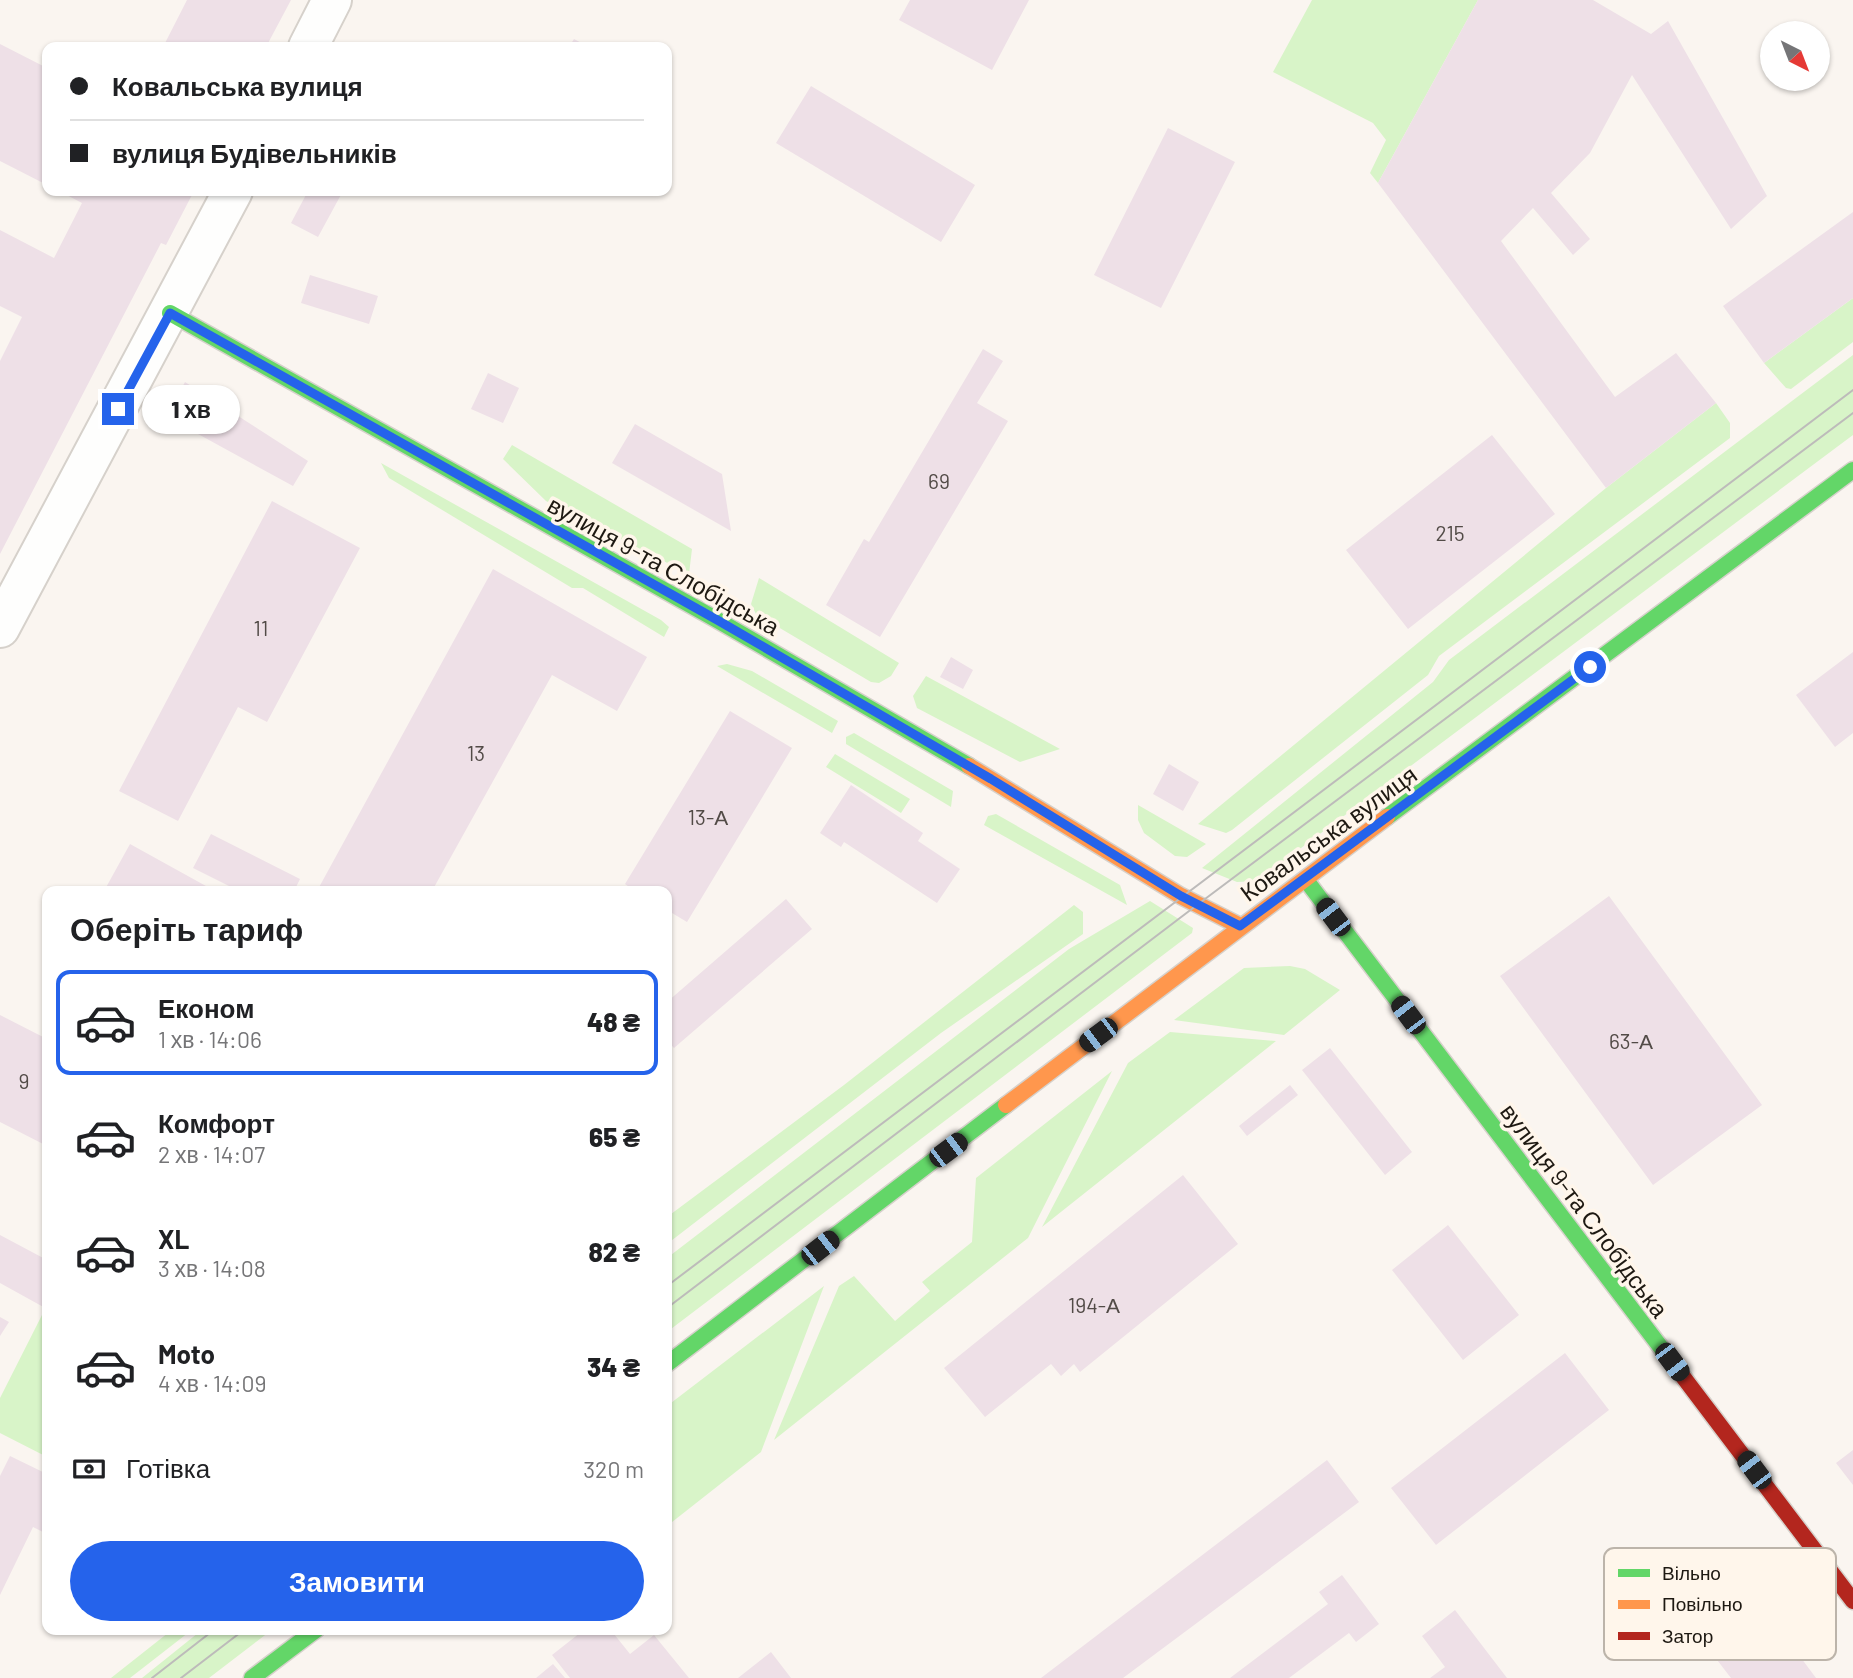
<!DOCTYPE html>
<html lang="uk">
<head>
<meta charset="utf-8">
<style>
  :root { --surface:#fff; --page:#f2f2f2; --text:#202124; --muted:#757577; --line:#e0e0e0; --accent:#2563eb }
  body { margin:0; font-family:Barlow,sans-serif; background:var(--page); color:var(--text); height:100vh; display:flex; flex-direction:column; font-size:26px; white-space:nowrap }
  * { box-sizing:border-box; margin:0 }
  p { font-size:23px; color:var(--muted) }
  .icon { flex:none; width:38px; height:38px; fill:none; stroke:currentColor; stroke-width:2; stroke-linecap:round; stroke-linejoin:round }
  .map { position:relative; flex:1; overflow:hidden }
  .drawer { position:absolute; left:42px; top:886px; width:630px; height:749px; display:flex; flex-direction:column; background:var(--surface); border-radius:14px; box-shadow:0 2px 5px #0004 }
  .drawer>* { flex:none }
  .hud { position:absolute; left:42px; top:42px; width:630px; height:154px; border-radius:14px; box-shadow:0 2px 5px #0004; display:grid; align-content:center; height:154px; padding:0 28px; background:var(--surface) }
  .needle { width:46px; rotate:138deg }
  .fabs { position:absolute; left:1760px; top:21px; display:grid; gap:14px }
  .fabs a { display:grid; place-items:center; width:70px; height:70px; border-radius:50%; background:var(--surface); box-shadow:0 2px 5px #0004; font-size:35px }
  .end { position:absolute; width:32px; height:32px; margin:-16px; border:9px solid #2563eb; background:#fff; box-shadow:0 0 0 4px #fff }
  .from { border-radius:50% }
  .bubble { position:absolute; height:49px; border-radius:24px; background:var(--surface); box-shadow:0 2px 5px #0004; font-size:23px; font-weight:800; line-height:49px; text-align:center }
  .car { position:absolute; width:21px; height:42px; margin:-21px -10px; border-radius:9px; box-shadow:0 0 5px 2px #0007; background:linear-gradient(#222 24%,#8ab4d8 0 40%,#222 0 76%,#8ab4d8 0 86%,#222 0) }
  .hud b { display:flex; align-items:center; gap:24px; height:66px; font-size:26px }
  .hud b+b { border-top:2px solid var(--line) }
  .hud i { width:18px; height:18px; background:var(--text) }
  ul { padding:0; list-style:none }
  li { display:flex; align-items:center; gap:21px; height:105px; margin:0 14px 10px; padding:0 14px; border:4px solid transparent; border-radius:14px }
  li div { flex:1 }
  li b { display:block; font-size:26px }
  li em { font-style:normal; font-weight:800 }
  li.selected { border-color:var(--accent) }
  li>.icon { width:63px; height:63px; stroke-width:1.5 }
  h2 { padding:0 28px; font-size:32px; line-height:84px }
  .pay { display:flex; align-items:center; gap:18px; height:77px; padding:0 28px; font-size:26px }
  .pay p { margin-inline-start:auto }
  .action { display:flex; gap:14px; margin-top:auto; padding:14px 28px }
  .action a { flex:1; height:80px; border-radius:42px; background:var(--accent); color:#fff; font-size:28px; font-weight:800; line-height:80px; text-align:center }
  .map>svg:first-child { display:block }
</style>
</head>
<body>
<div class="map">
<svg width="1853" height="1678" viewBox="0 0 1853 1678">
  <rect width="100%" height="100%" fill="#faf5f0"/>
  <path fill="#d8f4c8" d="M1312,0H1478L1378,183L1370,173L1386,140L1373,123L1273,72Z
    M1853,298V342L1791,389L1786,388L1764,363Z
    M1853,355V435L1257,881L1237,882L1202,868L1433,682L1449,660Z
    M1716,403L1730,423V438L1439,656L1428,675L1232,830L1226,833L1198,824L1606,488Z
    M512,445L692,549L689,574L546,501L503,459Z
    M381,463L661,620L669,627L664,637L583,588H572L389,478Z
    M759,578L899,663L891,676L879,683L871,682L756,614L751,604Z
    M727,664L752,671L838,721L832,733L717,666Z
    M926,676L1060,749L1020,762L917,708L913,696Z
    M854,733L953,791L951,807L846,744V737Z
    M835,754L910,799L901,813L826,767Z
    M1138,805L1206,844L1187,857L1175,856L1144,833L1138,820Z
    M996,814L1120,885L1127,905L984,825L988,816Z
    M1150,901L1193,928L1192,933L667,1332V1258L1069,949Z
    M1074,905L1083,912V934L941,1033L667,1244V1217L844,1085Z
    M1290,966L1305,969L1340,990L1284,1035L1174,1020L1244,968Z
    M1170,1032L1276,1041L1042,1227L1128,1063Z
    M1112,1071L1028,1238L774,1440L839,1286L854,1276L895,1321L930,1291L922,1282L972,1242L976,1178Z
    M824,1286L761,1452L667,1526V1406Z
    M42,1315L47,1317V1457L0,1433V1398Z
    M173,1629H193L130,1678H111Z
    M203,1629H273L209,1678H142Z"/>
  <path fill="#eee0e7" d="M187,0H291L266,47H163Z
    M910,0H1029L992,70L899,20Z
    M1478,0H1593L1651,34L1668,21L1767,196L1731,229L1632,75L1590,153L1551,193L1590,239L1573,255L1533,208L1501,241L1615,397L1676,353L1716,403L1606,488L1378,183Z
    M574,39L589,47H569Z
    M0,44L47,68V185L0,161Z
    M811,86L975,185L941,242L776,143Z
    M1168,128L1235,162L1161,308L1094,275Z
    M59,191H194L166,245L161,243L0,554V361L22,317L0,306V230L54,258L82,203Z
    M308,191H343L318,237L291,223Z
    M1853,212V298L1764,363L1723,306Z
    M310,275L378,296L369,324L301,303Z
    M983,349L1003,361L977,403L1008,421L880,637L826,605L864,539L869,542Z
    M488,373L519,388L503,423L471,409Z
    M185,382L308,461L293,486L198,434L168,414Z
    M635,424L722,474L731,531L612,463Z
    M1492,435L1555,514L1408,629L1346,550Z
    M272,501L360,548L267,722L238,707L178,821L119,791Z
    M493,569L647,657L617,711L552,675L432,891H317Z
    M1853,652V733L1835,747L1796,695Z
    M951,657L973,670L963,689L940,677Z
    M730,711L792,748L687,922L667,910V891H635L625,884Z
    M1169,764L1199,782L1183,811L1153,794Z
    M851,785L923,833L918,841L960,869L937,903L844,842L841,847L820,833Z
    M211,834L300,879L294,891H239L193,868Z
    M130,844L215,891H104Z
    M1609,896L1762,1105L1653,1185L1500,976Z
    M786,899L812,929L674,1048L667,1040V1002Z
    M0,1015L47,1039V1146L0,1122Z
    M1330,1048L1412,1152L1385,1175L1302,1070Z
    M1290,1085L1298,1095L1247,1136L1239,1126Z
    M1183,1175L1238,1244L1080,1372L1074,1364L1061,1376L1051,1364L985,1417L944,1368Z
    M1448,1225L1519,1315L1463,1360L1392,1270Z
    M0,1235L47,1260V1309L0,1283Z
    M0,1317L9,1322L0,1336Z
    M1565,1353L1609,1410L1436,1545L1391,1488Z
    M1853,1450V1485L1836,1463Z
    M10,1456L47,1474V1534L33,1527L0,1595V1476Z
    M1327,1460L1359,1502L1123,1678H1041Z
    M1342,1575L1379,1624L1356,1642L1349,1633L1289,1678H1230L1328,1604L1319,1592Z
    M1752,1592L1816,1678H1731L1697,1634Z
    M1455,1610L1507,1678H1430L1445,1667L1422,1636Z
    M585,1629H610L630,1654L654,1635L689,1678H570L552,1655Z
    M771,1652L791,1678H738Z
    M553,1664L565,1678H536Z"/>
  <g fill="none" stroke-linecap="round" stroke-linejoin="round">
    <defs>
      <path id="street" d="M308,47L332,0
        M0,628L233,191"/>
      <path id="fast" d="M170,313L719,621L969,766
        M1387,817L1853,470
        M1306,880L1681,1374
        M667,1364L1006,1105
        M252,1678L317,1629"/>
      <path id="slow" d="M969,766L1181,896L1240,926
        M1006,1105L1387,817"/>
      <path id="jam" d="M1681,1374L1853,1601"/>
    </defs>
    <use href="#street" stroke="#d6d1cb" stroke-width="42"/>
    <use href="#fast" stroke="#d6d1cb" stroke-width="19"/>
    <use href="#slow" stroke="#d6d1cb" stroke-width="19"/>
    <use href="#jam" stroke="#d6d1cb" stroke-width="19"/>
    <use href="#street" stroke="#fefefd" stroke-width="38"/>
    <use href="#fast" stroke="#63d668" stroke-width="16"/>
    <use href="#slow" stroke="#ff974d" stroke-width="16"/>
    <use href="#jam" stroke="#b3261e" stroke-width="16"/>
    <path stroke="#bdbbba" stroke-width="2" d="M667,1286L1853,390
      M667,1308L1197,905L1853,413
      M152,1678L215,1629
      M181,1678L245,1629"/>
  </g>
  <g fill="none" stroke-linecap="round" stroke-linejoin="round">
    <path stroke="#2563eb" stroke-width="9" d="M118,409L170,313L719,621L991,779L1181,896L1240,926L1590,667"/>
  </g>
  <g text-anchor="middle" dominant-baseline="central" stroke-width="7" stroke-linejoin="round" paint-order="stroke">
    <g font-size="21" fill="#524b47">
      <text x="939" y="480">69</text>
      <text x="1450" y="532">215</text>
      <text x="261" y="627">11</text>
      <text x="476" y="752">13</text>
      <text x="708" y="816">13-А</text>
      <text x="1631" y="1040">63-А</text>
      <text x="24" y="1080">9</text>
      <text x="1094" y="1304">194-А</text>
    </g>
    <g font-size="24" fill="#1e1912" stroke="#fff6eb">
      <text transform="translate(664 565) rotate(29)">вулиця 9-та Слобідська</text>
      <text transform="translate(1328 833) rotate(-36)">Ковальська вулиця</text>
      <text transform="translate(1585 1210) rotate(53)">вулиця 9-та Слобідська</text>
    </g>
  </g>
  <rect x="1604" y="1548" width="232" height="112" rx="10" fill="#fff6eb" stroke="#bcb4aa" stroke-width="2"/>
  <rect x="1618" y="1569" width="32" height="8" fill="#63d668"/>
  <rect x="1618" y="1600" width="32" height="9" fill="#ff974d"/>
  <rect x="1618" y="1632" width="32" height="8" fill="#b3261e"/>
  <g font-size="19" fill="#1e1912">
    <text x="1662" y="1580">Вільно</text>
    <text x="1662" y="1611">Повільно</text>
    <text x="1662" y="1643">Затор</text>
  </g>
</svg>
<div class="fabs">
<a><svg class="needle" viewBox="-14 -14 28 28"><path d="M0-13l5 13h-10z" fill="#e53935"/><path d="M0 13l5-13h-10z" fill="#757577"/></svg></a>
</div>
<i class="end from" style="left:1590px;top:667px"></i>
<i class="end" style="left:118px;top:409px"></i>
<div class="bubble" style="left:142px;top:385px;width:98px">1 хв</div>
<i class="car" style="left:1333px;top:917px;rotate:323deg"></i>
<i class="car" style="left:1408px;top:1015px;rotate:323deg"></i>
<i class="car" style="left:1098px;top:1035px;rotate:233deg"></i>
<i class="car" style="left:948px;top:1150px;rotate:53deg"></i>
<i class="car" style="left:820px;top:1248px;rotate:52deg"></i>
<i class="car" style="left:1672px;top:1362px;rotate:143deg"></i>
<i class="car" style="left:1754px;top:1470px;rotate:323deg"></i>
<div class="hud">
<b><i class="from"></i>Ковальська вулиця</b>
<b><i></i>вулиця Будівельників</b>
</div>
<section class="drawer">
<h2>Оберіть тариф</h2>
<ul>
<li class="selected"><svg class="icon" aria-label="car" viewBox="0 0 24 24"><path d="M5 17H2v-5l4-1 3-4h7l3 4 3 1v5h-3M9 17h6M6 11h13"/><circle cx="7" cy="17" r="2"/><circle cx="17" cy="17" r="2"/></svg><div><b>Економ</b><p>1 хв · 14:06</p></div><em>48 ₴</em></li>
<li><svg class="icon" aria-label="car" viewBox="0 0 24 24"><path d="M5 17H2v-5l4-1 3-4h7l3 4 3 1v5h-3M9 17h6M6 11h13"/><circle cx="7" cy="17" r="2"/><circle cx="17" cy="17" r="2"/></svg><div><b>Комфорт</b><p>2 хв · 14:07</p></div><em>65 ₴</em></li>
<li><svg class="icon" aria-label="car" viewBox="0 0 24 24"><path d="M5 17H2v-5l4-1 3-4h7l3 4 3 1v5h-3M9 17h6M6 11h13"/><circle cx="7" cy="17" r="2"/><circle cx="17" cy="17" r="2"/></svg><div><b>XL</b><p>3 хв · 14:08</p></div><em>82 ₴</em></li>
<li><svg class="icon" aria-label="car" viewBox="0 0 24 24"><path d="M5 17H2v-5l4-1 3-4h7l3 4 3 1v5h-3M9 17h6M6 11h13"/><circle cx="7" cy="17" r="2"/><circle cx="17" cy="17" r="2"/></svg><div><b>Moto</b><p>4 хв · 14:09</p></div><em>34 ₴</em></li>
</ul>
<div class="pay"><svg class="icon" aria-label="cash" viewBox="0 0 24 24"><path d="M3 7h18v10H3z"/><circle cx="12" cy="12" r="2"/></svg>Готівка<p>320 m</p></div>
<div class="action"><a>Замовити</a></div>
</section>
</div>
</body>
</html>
